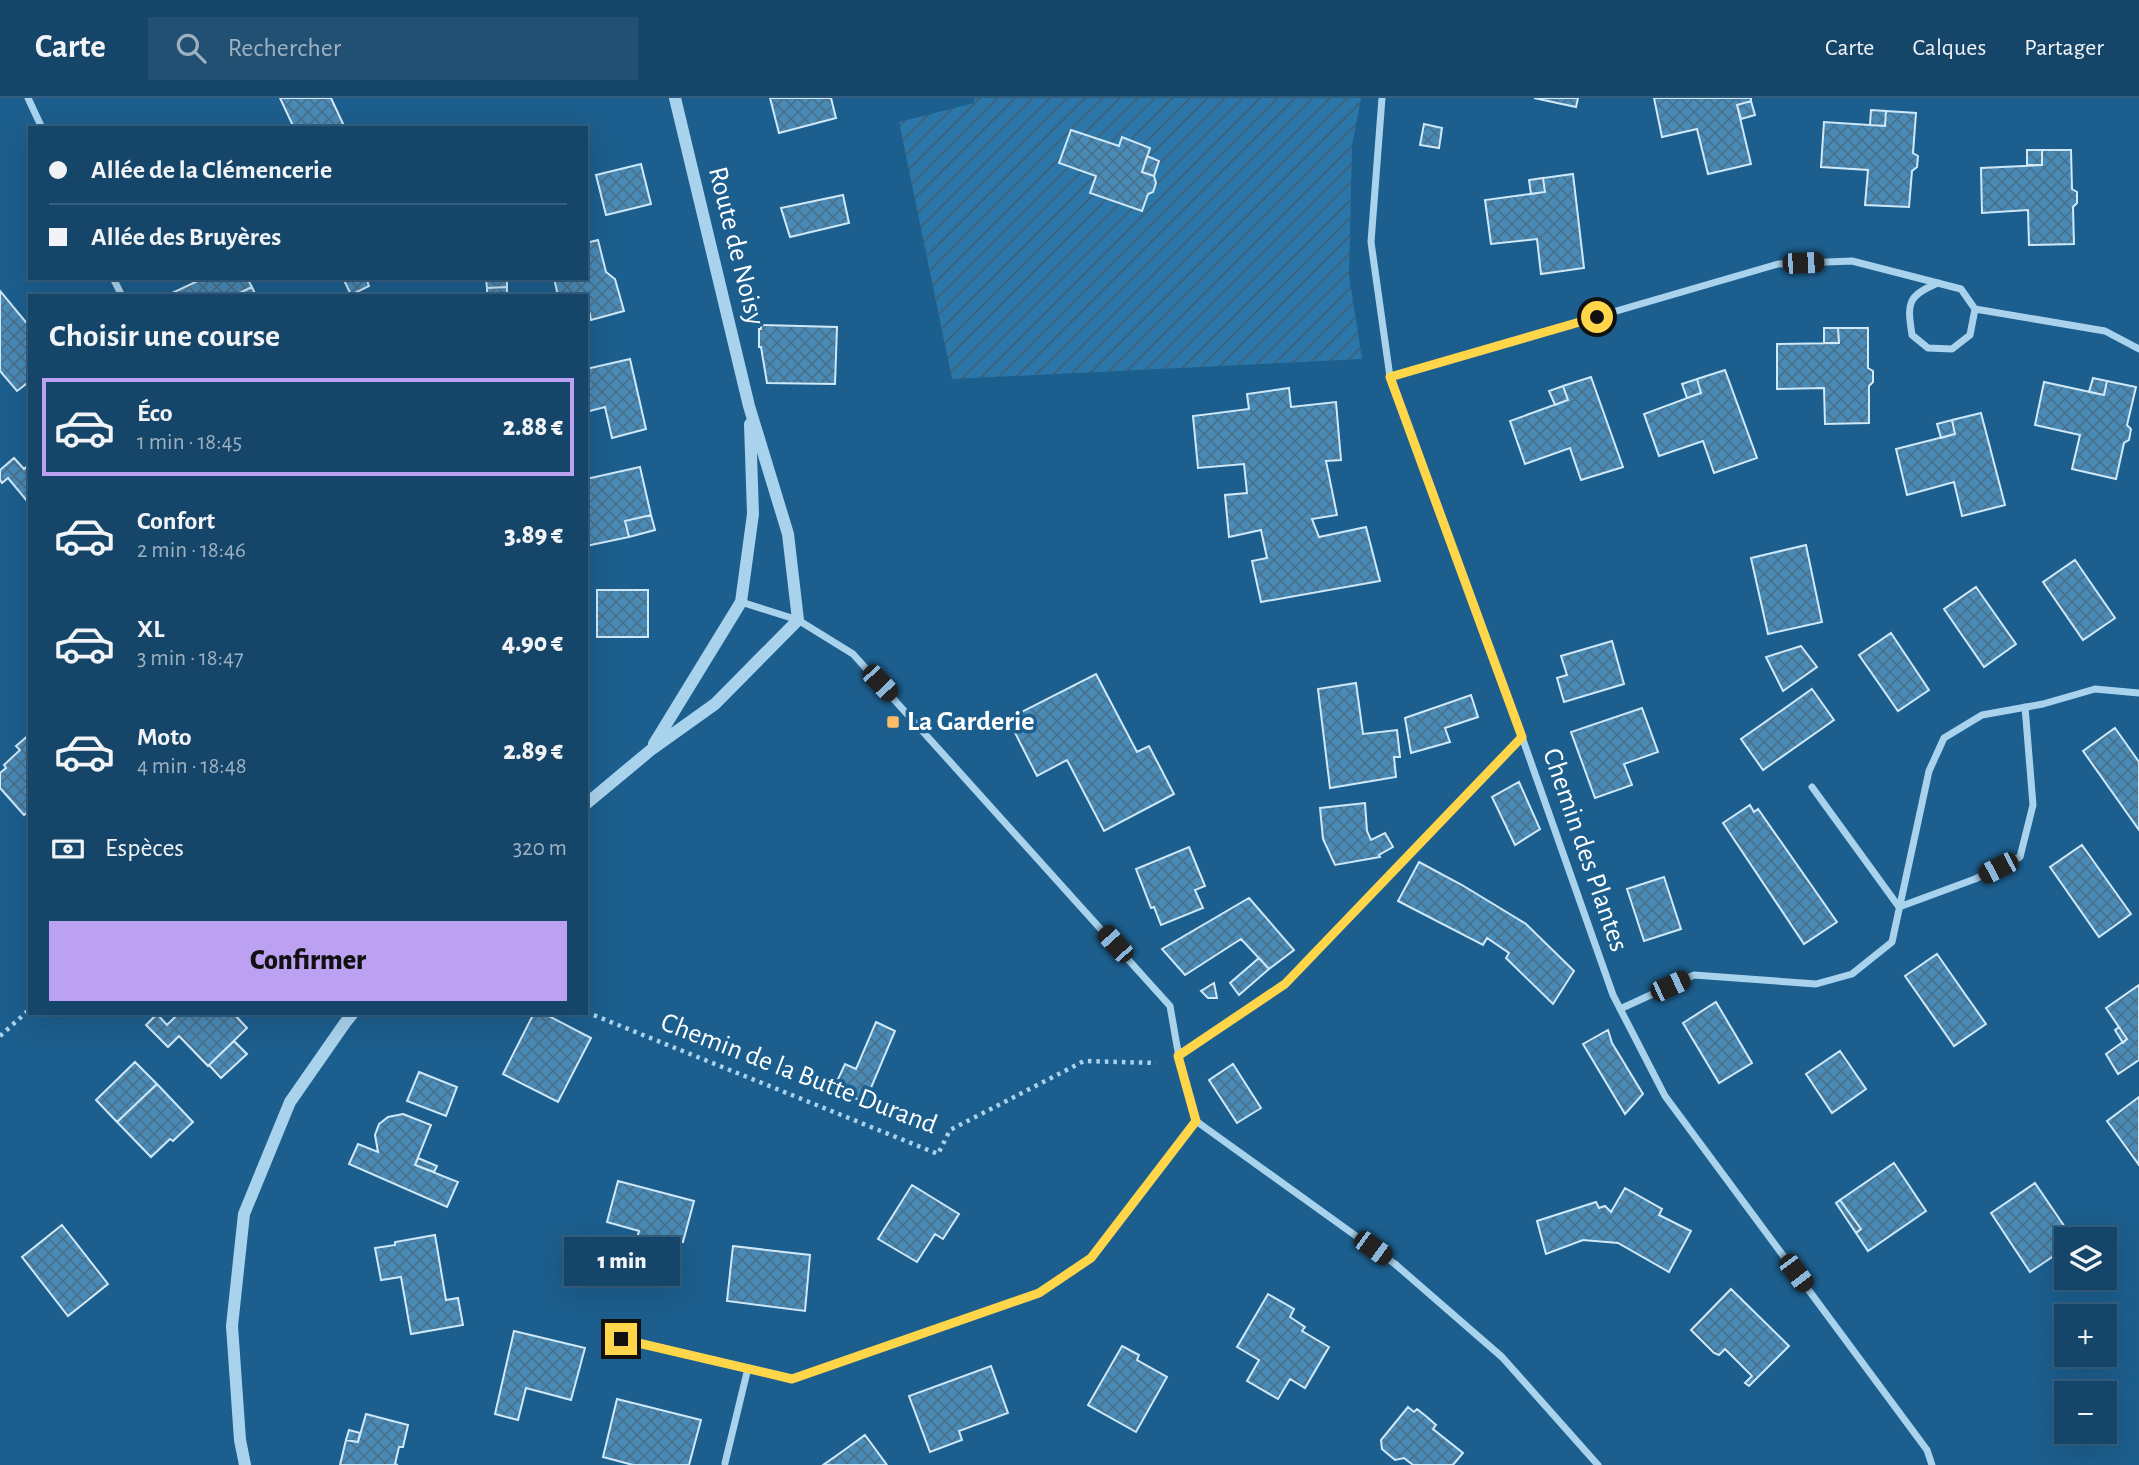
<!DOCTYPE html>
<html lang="fr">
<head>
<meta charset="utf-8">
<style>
  :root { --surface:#15466a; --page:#225072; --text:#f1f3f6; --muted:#9db1c1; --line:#345e7e; --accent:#bca0f2 }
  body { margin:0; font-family:"Alegreya Sans",sans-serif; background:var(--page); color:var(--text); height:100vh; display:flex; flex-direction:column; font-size:26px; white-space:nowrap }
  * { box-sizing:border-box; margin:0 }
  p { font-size:23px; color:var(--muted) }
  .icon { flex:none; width:38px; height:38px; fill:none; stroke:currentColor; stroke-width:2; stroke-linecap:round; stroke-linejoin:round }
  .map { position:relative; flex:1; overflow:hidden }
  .panel { position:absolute; left:28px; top:196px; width:560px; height:721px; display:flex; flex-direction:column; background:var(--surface); border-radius:0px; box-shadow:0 7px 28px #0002,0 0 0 2px var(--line) }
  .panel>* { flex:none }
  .banner { position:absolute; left:28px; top:28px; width:560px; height:154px; border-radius:0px; box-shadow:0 7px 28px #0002,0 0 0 2px var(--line); display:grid; align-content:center; height:154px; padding:0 21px; background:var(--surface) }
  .buttons { position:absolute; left:2054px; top:1129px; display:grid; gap:14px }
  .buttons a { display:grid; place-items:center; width:63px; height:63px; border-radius:0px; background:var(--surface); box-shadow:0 7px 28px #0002,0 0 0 2px var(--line); font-size:35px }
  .end { position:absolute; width:32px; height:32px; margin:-16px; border:9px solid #ffd54a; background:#111; box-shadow:0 0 0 4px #111 }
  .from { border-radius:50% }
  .bubble { position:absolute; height:49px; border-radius:0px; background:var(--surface); box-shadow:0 7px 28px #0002,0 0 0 2px var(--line); font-size:23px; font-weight:800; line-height:49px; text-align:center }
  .car { position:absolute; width:21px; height:42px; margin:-21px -10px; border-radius:9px; box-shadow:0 0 5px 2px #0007; background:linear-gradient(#222 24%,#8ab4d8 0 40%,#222 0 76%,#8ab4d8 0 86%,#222 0) }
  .banner b { display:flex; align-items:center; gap:24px; height:66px; font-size:26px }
  .banner b+b { border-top:2px solid var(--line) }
  .banner i { width:18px; height:18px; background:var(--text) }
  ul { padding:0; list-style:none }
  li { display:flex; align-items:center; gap:21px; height:98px; margin:0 14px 10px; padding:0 7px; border:4px solid transparent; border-radius:0px }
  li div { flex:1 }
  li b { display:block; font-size:26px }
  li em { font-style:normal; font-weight:800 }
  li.on { border-color:var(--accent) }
  li>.icon { width:63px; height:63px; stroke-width:1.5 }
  h2 { padding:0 21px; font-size:32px; line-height:84px }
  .pay { display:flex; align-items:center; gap:18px; height:77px; padding:0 21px; font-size:26px }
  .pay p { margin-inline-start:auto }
  .cta { display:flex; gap:14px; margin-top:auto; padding:14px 21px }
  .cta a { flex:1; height:80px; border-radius:0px; background:var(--accent); color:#111; font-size:28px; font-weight:800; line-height:80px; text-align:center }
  header { display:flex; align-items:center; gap:42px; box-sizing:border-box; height:98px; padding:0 35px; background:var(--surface); border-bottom:2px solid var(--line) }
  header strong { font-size:33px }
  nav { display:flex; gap:38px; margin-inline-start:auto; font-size:24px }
  .search { width:490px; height:63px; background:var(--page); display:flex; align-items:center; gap:18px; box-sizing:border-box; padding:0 24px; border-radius:0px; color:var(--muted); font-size:26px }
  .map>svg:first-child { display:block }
</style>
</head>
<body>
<header>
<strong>Carte</strong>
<div class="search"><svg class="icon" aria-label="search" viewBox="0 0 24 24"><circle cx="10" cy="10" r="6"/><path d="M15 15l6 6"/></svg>Rechercher</div>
<nav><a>Carte</a><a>Calques</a><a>Partager</a></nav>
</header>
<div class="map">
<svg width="2139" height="1367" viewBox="0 0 2139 1367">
  <defs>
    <pattern id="garden-furrows" width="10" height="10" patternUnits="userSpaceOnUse" patternTransform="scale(1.75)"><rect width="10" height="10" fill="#2c77a9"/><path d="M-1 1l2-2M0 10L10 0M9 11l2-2" fill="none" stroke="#3e5f76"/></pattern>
    <pattern id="building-cross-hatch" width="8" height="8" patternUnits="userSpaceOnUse" patternTransform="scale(1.75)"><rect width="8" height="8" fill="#498ab7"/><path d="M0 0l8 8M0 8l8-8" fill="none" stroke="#4a718c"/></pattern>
  </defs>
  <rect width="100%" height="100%" fill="#1c5e8d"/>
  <path fill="url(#garden-furrows)" d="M975,0H1361L1352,47L1349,178L1362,261L952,281L899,24L974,5Z"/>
  <path fill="url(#building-cross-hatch)" stroke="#cfe9f9" stroke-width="2" d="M280,0H331L345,30H294Z
    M770,0H831L836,20L779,35Z
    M1534,0H1578L1576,9Z
    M1654,0H1751V3L1737,7L1751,66L1708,76L1697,31L1662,39Z
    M1751,3L1755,17L1741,21L1737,7Z
    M1871,12L1886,13L1885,28L1870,27Z
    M1886,13L1916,15L1913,55L1918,58L1917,69L1912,73L1909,109L1865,107L1868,72L1821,69L1824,24L1885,28Z
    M1424,26L1442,30L1439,50L1420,47Z
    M1071,32L1119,48L1122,39L1150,50L1142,74L1154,78L1156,85L1153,94L1148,96L1142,113L1090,95L1096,78L1059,65Z
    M2027,52H2042V67H2027Z
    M2042,52H2071L2072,91L2077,94V105L2073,109L2074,146L2029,147L2028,112L1982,115L1981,70L2042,67Z
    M1147,58L1159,63L1154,78L1142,74Z
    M641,66L651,106L606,117L596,77Z
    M1573,76L1584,170L1541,176L1537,141L1491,146L1485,102L1545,94L1543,80Z
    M1543,80L1545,94L1531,96L1529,82Z
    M843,97L849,125L790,139L781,110Z
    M598,142L606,174L615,181L624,213L591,222L588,208L586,209V198H558L554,180H586V145Z
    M204,180H247L252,189L233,198H173L172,195Z
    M343,180H366L369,188L351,197Z
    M507,180V189L487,190L486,181Z
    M252,189L256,198H233Z
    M507,189V198H487V190Z
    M0,193L30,229V283L17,293L0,273Z
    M761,227L837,229L835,286L767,285L761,249H759V231H761Z
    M1824,230H1838L1839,245H1824Z
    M1838,230H1868V270L1873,273V284L1869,288V325L1825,326L1824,290L1777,291V246L1839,245Z
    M630,261L646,331L612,340L605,309L586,314V271Z
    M1725,272L1757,360L1714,375L1703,343L1659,358L1644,316L1701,295L1697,281Z
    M1591,279L1623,369L1581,382L1570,350L1525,366L1510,323L1568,302L1563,288Z
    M2093,280L2107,283L2104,297L2089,294Z
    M1697,281L1701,295L1687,300L1682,286Z
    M2107,283L2136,289L2127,327L2131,331L2129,342L2124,345L2116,381L2072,371L2080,337L2035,327L2044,284L2104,297Z
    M1563,288L1568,302L1555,307L1549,293Z
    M1289,290L1291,309L1336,304L1341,362L1326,363L1337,417L1312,421L1319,439L1366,429L1380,483L1261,504L1252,463L1267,460L1261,432L1229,439L1225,397L1247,395L1244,366L1198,370L1193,318L1249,311L1247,296Z
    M1981,315L2005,407L1962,418L1954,384L1907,397L1896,351L1955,336L1952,322Z
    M1952,322L1955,336L1941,340L1937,326Z
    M14,360L24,371L30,366V401L27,403L8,380L2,385L0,382V372Z
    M640,369L651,417L625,423L629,439L586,448V381Z
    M651,417L655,432L629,439L625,423Z
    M1806,447L1822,524L1768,536L1751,460Z
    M2075,462L2115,520L2083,542L2043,484Z
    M1976,489L2016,546L1984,569L1944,511Z
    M597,492H648V539H597Z
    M1891,535L1929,592L1898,613L1859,557Z
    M1612,543L1624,586L1564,604L1557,580L1567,577L1561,558Z
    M1801,548L1817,569L1783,593L1766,559Z
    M1096,576L1137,654L1149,648L1174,696L1104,733L1067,662L1037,678L1008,621Z
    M1356,585L1363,636L1397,632L1400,659H1394L1396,679L1330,690L1318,591Z
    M1812,591L1834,622L1763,672L1741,641Z
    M1471,597L1478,619L1445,630L1450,644L1411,655L1405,620Z
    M1642,610L1658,654L1624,666L1632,687L1595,700L1571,634Z
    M2115,630L2139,664V732L2083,653Z
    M30,636V712L24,717L0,690V675L6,670L4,667L20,652L16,648Z
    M1519,684L1540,731L1515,747L1492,699Z
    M1365,705L1367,733L1371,742L1385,735L1393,749L1379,757L1380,759L1335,767L1323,741L1320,710Z
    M1750,707L1754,714L1758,711L1837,824L1804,846L1723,725Z
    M2082,747L2131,816L2099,839L2050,769Z
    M1189,749L1205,788L1195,792L1203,810L1161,827L1154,809L1151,810L1136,771Z
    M1419,764L1462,787L1526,826L1574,873L1553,906L1506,860L1509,855L1487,840L1483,847L1398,803Z
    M1664,779L1681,831L1644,843L1627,791Z
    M1249,800L1294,852L1269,871L1241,841L1185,877L1162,851Z
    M1937,856L1986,926L1954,948L1905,878Z
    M1259,860L1269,871L1239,897L1230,885Z
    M1214,885L1217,900H1208L1201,893Z
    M2139,887V962L2118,976L2106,956L2127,941L2106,910Z
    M1716,904L1752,965L1719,985L1683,925Z
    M179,915H233L247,930L208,968L179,938L168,949L146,927L157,916L167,927Z
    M534,915H543L591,940L558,1004L503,976Z
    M876,924L895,933L865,1004L833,992L845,966L856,971Z
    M2119,929L2127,941L2123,945L2115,932Z
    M1608,932L1612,945L1643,996L1625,1016L1583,946Z
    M234,943L247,956L221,980L209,967Z
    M1840,953L1866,991L1832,1015L1806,976Z
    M135,964L157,986L117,1024L96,1002Z
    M1233,966L1261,1010L1237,1025L1209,982Z
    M419,974L457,989L446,1018L407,1003Z
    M157,986L193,1024L173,1043L170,1041L151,1059L117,1024Z
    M2139,999V1067L2107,1023Z
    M403,1016L431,1027L415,1067L458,1084L447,1109L349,1066L358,1046L378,1054L375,1037L379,1026L388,1019Z
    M418,1060L437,1068L434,1074L415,1067Z
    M1894,1065L1926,1113L1868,1153L1856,1135L1861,1131L1840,1102Z
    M618,1083L694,1103L683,1144L671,1141L662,1177L630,1168L639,1133L607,1124Z
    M2035,1085L2073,1141H2067V1149L2030,1174L1991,1115Z
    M912,1087L959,1116L943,1141L935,1136L917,1164L878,1141Z
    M1625,1090L1662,1111L1659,1117L1691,1133L1669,1174L1618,1145L1583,1142L1546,1156L1537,1123L1596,1104L1599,1110L1605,1108L1611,1114Z
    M1840,1102L1861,1131L1856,1135L1836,1105Z
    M62,1127L108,1186L68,1218L22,1159Z
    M435,1137L446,1202L458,1200L463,1227L411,1236L401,1179L381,1182L375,1150L395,1147V1144Z
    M733,1148L810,1157L805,1213L727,1203Z
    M1731,1191L1789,1248L1749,1288L1745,1285L1752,1278L1725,1251L1719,1257L1714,1255L1691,1232Z
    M1268,1196L1294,1211L1290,1219L1305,1229L1302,1233L1329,1249L1305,1290L1290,1281L1278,1301L1247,1283L1259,1262L1237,1249Z
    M514,1233L585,1250L571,1302L526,1290L518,1322L495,1316Z
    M1122,1248L1139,1257L1137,1262L1167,1279L1136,1334L1088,1307Z
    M991,1268L1008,1315L959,1333L962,1342L930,1354L909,1298Z
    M617,1301L701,1322L689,1367H633L603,1359Z
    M1408,1309L1414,1314L1417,1311L1427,1319L1436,1327L1433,1331L1463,1355L1453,1367H1413L1404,1360L1395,1362L1382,1351L1381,1342Z
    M366,1316L408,1327L403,1349H399L395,1366L398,1367H340L346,1342L358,1344Z
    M349,1332L360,1335L358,1344L346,1342Z
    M865,1337L887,1367H823L843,1353Z"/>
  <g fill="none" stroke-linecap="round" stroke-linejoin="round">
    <path stroke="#a9d2ed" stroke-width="4.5" stroke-dasharray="3.5 5" stroke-linecap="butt" d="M586,914L938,1056L950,1032L1084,963L1156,965
      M0,938L30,911"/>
    <path stroke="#a9d2ed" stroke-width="7" d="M28,0L42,30
      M1382,0L1371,144L1390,279L1522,639L1613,897L1665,998L1927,1352L1932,1367
      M113,180L122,198
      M1975,211L2105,233L2139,251
      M1390,279L1778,166L1852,163L1961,191L1975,211L1970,237L1952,251L1928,250L1912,237C1907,205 1907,198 1938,185
      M741,504L798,522L853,556L1170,908L1180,965L1196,1023L1395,1166L1502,1259L1598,1367
      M1812,689L1899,809L1975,781L2020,759L2033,707L2025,609
      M1620,911L1694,877L1816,886L1852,876L1892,844L1929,673L1944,640L1982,617L2043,606L2095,591L2139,595
      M1178,958L1285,886L1522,639
      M621,1241L792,1281L1039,1195L1091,1160L1196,1023
      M725,1365L748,1270"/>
    <path stroke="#a9d2ed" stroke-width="12" d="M654,646L741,504L753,416L750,326
      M586,706L652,651L715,606L798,522L788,436L749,308L675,0
      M245,1367L240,1342L232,1228L244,1116L290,1004L345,925L353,915"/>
  </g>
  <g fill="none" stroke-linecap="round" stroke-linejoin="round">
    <path stroke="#ffd54a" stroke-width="9" d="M621,1241L792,1281L1039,1195L1091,1160L1196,1023L1178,958L1285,886L1522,639L1390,279L1597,219"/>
  </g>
  <rect fill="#fdbc67" stroke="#1c5e8d" stroke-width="2.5" x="886" y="617" width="14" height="14" rx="3.5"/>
  <g text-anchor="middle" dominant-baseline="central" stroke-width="7" stroke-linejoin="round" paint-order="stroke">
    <g font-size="28" fill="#fff" stroke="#1c5e8d">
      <text transform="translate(736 148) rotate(76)">Route de Noisy</text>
      <text transform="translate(1585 752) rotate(71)">Chemin des Plantes</text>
      <text transform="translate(799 976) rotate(21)">Chemin de la Butte Durand</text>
    </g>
    <g font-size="28" font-weight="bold" fill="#fff" stroke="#1c5e8d" text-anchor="start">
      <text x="907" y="624">La Garderie</text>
    </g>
  </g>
</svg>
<div class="buttons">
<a><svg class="icon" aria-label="layers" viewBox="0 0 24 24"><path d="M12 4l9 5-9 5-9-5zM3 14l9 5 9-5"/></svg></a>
<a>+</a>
<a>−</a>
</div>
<i class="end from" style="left:1597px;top:219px"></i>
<i class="end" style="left:621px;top:1241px"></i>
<div class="bubble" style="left:564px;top:1139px;width:116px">1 min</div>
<i class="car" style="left:1803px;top:165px;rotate:88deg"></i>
<i class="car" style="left:880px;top:585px;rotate:137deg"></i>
<i class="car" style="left:1998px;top:770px;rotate:243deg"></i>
<i class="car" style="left:1115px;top:846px;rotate:318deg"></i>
<i class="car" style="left:1670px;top:888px;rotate:65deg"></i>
<i class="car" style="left:1373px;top:1150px;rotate:126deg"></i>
<i class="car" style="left:1796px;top:1175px;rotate:143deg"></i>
<div class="banner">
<b><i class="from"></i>Allée de la Clémencerie</b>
<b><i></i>Allée des Bruyères</b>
</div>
<section class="panel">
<h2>Choisir une course</h2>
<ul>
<li class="on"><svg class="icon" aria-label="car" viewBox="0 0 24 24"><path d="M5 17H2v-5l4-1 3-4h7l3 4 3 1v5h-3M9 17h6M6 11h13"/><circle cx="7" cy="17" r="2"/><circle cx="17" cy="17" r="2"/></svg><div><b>Éco</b><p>1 min · 18:45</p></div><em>2.88 €</em></li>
<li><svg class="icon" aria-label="car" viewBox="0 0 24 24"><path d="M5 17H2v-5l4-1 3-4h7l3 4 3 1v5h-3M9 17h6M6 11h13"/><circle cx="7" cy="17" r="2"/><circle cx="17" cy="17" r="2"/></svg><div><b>Confort</b><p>2 min · 18:46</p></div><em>3.89 €</em></li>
<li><svg class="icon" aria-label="car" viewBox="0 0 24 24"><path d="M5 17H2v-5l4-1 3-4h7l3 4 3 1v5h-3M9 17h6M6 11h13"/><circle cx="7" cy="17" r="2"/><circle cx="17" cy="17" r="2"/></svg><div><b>XL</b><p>3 min · 18:47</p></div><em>4.90 €</em></li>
<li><svg class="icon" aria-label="car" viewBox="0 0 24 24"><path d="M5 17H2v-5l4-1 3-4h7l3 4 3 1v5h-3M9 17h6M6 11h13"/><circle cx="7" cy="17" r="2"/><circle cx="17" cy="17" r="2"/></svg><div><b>Moto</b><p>4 min · 18:48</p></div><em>2.89 €</em></li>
</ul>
<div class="pay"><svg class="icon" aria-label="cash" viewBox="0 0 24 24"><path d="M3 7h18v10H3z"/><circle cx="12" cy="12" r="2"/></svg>Espèces<p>320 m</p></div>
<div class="cta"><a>Confirmer</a></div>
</section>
</div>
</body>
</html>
